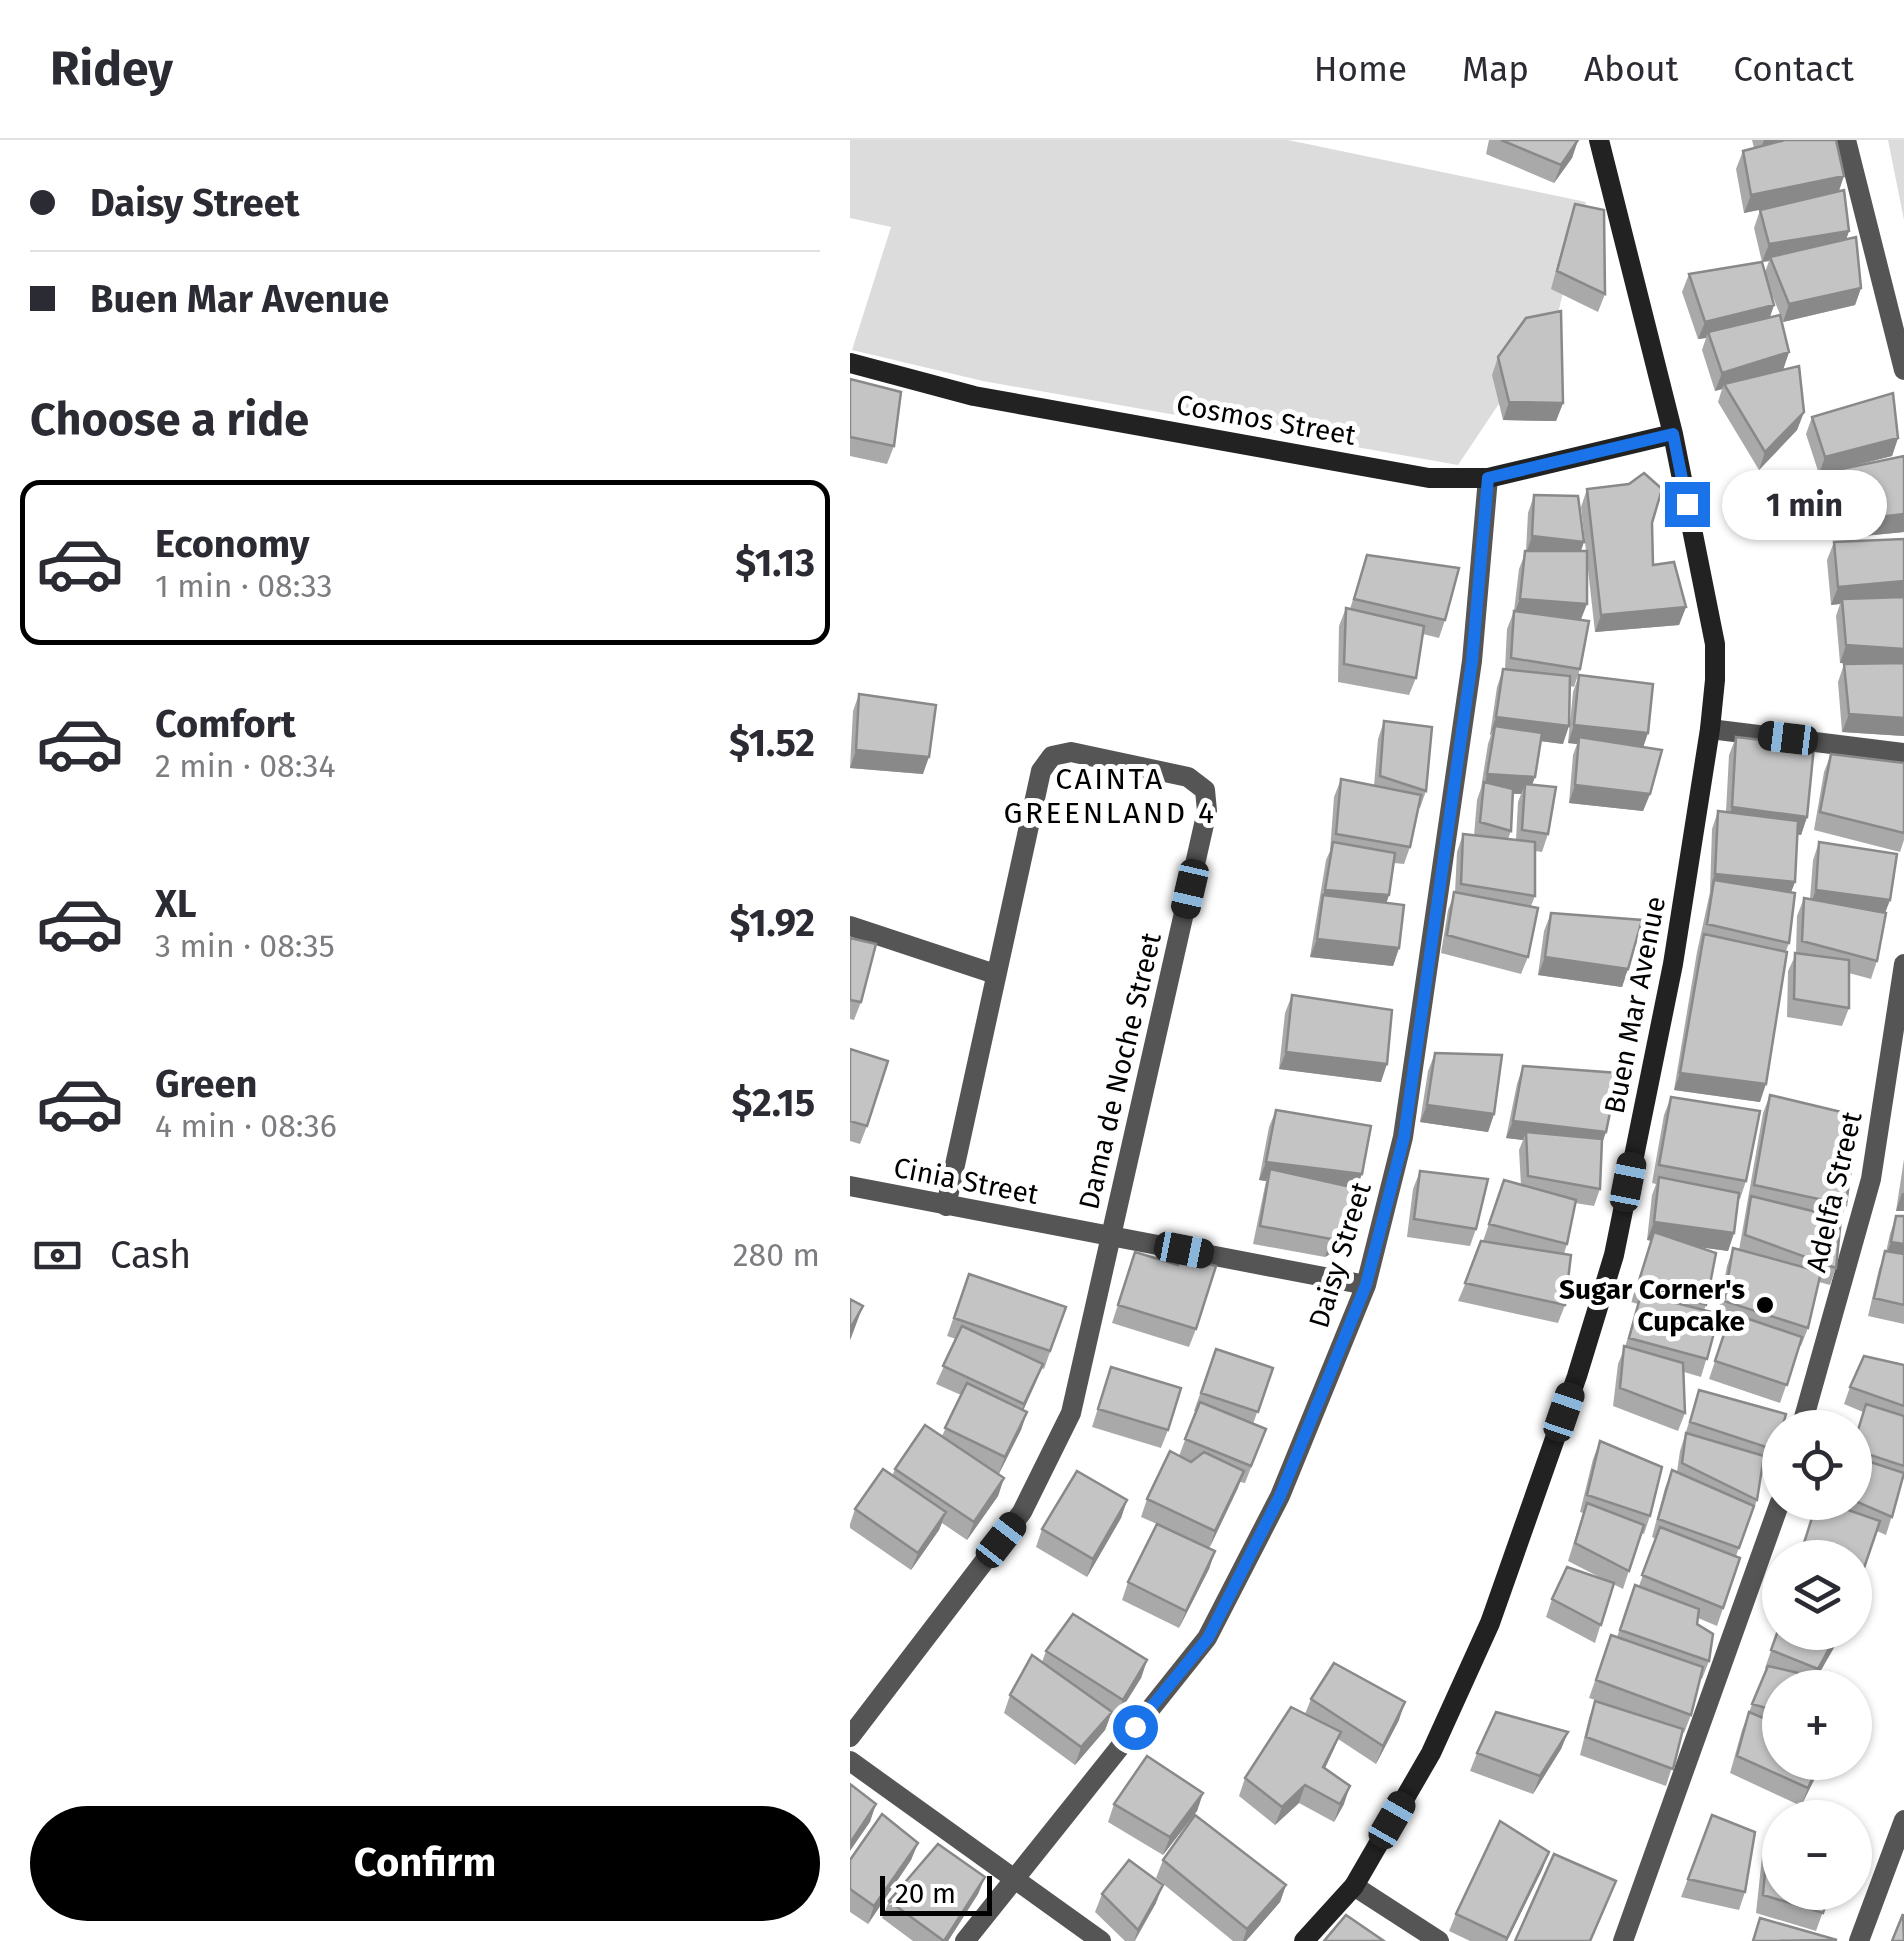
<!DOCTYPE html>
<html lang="en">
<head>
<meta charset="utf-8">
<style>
  :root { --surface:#fff; --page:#f2f2f3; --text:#2b2b33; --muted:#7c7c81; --line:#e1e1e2; --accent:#000 }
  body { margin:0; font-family:"Fira Sans",sans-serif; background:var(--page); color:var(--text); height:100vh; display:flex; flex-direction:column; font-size:38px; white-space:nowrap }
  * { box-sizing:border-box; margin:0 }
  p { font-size:32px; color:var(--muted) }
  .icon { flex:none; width:55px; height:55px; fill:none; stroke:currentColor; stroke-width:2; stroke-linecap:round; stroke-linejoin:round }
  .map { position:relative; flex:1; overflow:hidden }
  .sheet { display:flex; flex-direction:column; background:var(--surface); width:850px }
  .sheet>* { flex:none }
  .hud { display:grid; align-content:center; height:220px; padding:0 30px; background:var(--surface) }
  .tools { position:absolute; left:912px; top:1270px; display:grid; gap:20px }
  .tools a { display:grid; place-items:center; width:110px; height:110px; border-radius:50%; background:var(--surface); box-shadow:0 2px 8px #0004; font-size:50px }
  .scale { position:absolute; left:30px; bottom:25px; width:112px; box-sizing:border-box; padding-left:10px; border:5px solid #000; border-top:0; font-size:28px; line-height:35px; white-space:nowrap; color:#000; -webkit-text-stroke:8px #fff; paint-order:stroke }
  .end { position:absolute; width:45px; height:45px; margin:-22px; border:12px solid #1a73e8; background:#fff; box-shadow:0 0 0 5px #fff }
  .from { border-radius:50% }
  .bubble { position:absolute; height:70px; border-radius:35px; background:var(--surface); box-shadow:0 2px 8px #0004; font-size:32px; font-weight:700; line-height:70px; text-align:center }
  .car { position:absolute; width:30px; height:60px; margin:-30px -15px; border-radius:12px; box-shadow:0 0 8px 2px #0007; background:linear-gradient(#222 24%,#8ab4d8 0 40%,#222 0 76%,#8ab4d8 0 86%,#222 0) }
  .hud b { display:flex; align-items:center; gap:35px; height:95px; font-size:38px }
  .hud b+b { border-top:2px solid var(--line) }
  .hud i { width:25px; height:25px; background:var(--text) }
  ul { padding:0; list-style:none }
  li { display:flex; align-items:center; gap:30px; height:165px; margin:0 20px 15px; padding:0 10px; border:5px solid transparent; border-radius:20px }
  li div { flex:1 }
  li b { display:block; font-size:38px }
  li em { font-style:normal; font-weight:700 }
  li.selected { border-color:var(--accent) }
  li>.icon { width:90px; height:90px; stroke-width:1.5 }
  h2 { padding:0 30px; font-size:45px; line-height:120px }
  .pay { display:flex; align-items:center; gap:25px; height:110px; padding:0 30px; font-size:38px }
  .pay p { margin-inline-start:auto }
  .button { display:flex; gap:20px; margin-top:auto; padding:20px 30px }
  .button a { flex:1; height:115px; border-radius:60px; background:var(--accent); color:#fff; font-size:40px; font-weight:700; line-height:115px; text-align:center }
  header { display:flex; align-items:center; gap:60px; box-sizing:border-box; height:140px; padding:0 50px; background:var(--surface); border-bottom:2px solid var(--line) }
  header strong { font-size:48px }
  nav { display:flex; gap:55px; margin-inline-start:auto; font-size:35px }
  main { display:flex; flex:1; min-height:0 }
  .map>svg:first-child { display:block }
</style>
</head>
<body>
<header>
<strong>Ridey</strong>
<nav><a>Home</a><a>Map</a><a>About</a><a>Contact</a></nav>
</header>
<main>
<section class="sheet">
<div class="hud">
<b><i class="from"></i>Daisy Street</b>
<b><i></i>Buen Mar Avenue</b>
</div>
<h2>Choose a ride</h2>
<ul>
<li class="selected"><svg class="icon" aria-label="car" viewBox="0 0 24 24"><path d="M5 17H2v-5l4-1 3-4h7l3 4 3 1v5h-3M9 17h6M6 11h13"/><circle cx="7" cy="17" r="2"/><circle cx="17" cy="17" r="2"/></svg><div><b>Economy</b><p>1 min · 08:33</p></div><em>$1.13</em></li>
<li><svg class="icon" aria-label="car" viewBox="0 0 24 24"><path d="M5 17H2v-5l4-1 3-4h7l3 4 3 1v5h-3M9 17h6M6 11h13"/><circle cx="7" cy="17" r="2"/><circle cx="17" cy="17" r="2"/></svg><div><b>Comfort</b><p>2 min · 08:34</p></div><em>$1.52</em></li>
<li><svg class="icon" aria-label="car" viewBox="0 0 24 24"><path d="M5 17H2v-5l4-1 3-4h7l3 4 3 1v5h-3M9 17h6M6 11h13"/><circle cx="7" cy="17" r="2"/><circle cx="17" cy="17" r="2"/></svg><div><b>XL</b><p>3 min · 08:35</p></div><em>$1.92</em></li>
<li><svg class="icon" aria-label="car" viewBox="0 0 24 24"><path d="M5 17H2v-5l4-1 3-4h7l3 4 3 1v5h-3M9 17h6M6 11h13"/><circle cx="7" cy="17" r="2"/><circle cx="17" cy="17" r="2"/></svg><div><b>Green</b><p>4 min · 08:36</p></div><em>$2.15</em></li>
</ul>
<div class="pay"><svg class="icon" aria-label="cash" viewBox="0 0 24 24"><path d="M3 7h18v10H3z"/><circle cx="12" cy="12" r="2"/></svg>Cash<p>280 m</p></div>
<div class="button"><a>Confirm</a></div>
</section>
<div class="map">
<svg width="1054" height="1801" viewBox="0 0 1054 1801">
  <rect width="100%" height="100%" fill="#fff"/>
  <path fill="#dcdcdc" d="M0,0H438L736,62L707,177L608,325L133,241L2,210L41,87L0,78Z
    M1038,0H1054V80Z"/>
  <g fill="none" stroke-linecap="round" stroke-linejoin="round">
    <path stroke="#555" stroke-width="20" d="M996,0L1054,230
      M860,589L1054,613
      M0,786L145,834
      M0,1046L516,1145
      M951,1288L1021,1039L1054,824
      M0,1597L172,1372L221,1273L357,671L355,650L338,637L221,612L202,616L191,631L96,1066
      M0,1621L251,1801
      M504,1746L589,1801
      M115,1801L357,1498L430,1356L516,1145L553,997L622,521L638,338
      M773,1801L930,1362
      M1009,1801L1054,1680"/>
    <path stroke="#222" stroke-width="20" d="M0,223L124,256L579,338H638L823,294
      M454,1801L504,1746L581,1613L640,1483L727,1236L764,1115L823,824L860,589L865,540V504L823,294L749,0"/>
  </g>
  <path fill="#a9a9a9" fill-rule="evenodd" d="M639,0H728L722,18L704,43L636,14Z
    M902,0H986L989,51L999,91L996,99L1011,148L1005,165L933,182L921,152L924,165L919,178L939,212L933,230L954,272L947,290L909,330L868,262L872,249L865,251L852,210L856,198L848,199L832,152L839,134L915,132L919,121L912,122L904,88L910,70L917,68L894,73L886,29L893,11L904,8Z
    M725,64L755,154L748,172L701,149L719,82Z
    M648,217L713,263L706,281L653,280L642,235Z
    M0,239L44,306L37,324L0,316Z
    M962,277L1048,298L1042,316L996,328L1054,316V392L983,399L971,349L977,332L969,334L956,294Z
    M737,349L802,383L803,425L836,467L829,485L745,492L737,421L731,480L730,529L724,547L720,546L713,604L690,601L685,637L682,645L698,694L692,712L685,711V756L681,766L678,817L671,834L591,813L598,770L605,752L607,712L613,694L624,696L627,660L631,648L638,604L641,595H640L647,547L653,529H655L657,489L664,471L669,429L676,411L678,373L684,355L731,411H736L731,367ZM662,654H671L668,662L666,700L658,699L661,691Z
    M1054,399V596L992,592L988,542L994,524H1007L990,523L986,476L990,464L981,465L977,420L984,402Z
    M517,415L595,480L589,498L573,494L566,538L559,555L488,542L489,486L496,468L500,469Z
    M729,535L793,607L800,654L793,671L719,663L723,615L727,604L718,603L723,552Z
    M9,554L73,634L0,628L3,571Z
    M534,581L576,651L570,668H568L560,707L554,724L544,723L539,755L536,763L549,808L543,826L460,817L476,720L480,711L484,657L491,639L524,646L528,599Z
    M886,597L957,677L951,695L947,694L945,742L941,752L939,803L936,811L910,962L824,950L847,812L860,752L862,689L868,671L876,672L879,615Z
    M981,614L1054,623V700L1050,712L964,690L974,632Z
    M969,702L1040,760L1035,773L1027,821L1021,839L999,833V868L992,886L937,877L938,831L946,814L947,776L954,758L960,759L963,720Z
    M701,773L778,829L772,847L688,835L694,791Z
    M0,798L11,862L4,880L0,879Z
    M442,855L531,942L429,929L435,873Z
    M0,909L17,986L10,1004L0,1001Z
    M585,913L644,974L638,992L570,982L578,931Z
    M673,926L751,1006L750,1049L744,1066L725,1063L717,1104L714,1114L715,1165L708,1183L608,1161L633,1101L654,1040L671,1045L669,1010L673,1000L656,998L667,944Z
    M920,955L996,1065L991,1079L986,1128L980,1145L969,1142L958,1188L951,1206L950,1205L930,1263L859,1239L878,1183L868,1180L851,1237L834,1232L835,1273L828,1291L763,1266L768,1224L775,1207L788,1164L781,1162L801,1101L797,1100L802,1055L806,1044L802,1043L814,975L821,957L896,1041L890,1059H889L884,1093L878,1111L849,1107L856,1165L854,1170L868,1174L877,1126L883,1108L889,1110L913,973Z
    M426,970L507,1048L499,1103L475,1117L403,1104L416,1041L409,1040L419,987Z
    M1054,1019V1071H1046Z
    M570,1031L626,1089L620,1106L557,1097L563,1049Z
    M1046,1076H1054V1184L1018,1176L1029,1129L1036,1112L1040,1094Z
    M285,1112L346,1189L339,1207L262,1183Z
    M119,1134L216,1167L194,1229L191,1228L173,1270L177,1272L171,1290L149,1334L154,1338L148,1356L117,1400L92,1383L89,1390L61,1430L0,1388V1384L5,1369L42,1336L45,1329L92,1296L111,1255L86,1244L106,1199L97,1196Z
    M366,1209L423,1228L403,1284L416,1289L395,1343L390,1342L359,1408L365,1411L359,1429L329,1488L272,1460L278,1442L307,1384L291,1377L297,1359L329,1316L346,1271H344Z
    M1054,1225V1337L1036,1395L1027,1391L1007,1446L1005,1445V1418H948L967,1362L980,1364V1362H1005V1297L1013,1272L994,1264L1000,1247Z
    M261,1227L318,1290L311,1308L242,1287Z
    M849,1250L930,1293L918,1327L913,1326L907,1360L886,1416L890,1418L867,1486L848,1478L847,1484L859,1521L852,1539L850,1538L841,1575L834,1593L833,1592L816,1646L730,1615L739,1578L745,1561L766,1567L739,1558L761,1495L767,1497L785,1445L789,1446L806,1399L802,1397L815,1348L822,1330L827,1332L830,1311Z
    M750,1301L800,1376L794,1394L791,1393L773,1449L763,1444L745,1503L696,1477L702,1459L757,1441L718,1421L733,1373L730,1372L743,1319Z
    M277,1360L271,1378L237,1437L186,1407L192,1389Z
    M930,1485L986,1504L967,1537L930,1548V1622H973L951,1666L880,1633L892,1590L916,1529L915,1528Z
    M196,1511L297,1520L291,1538L266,1578L261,1574L255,1590L225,1625L154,1573L160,1555L192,1522Z
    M461,1559L549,1580L526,1624L488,1599L475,1628L494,1664L484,1682L449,1663L425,1685L389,1656L395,1638L455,1574Z
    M718,1592L711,1609L683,1654L620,1631L627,1613Z
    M353,1653L347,1671L313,1715L258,1682L264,1664Z
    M862,1675L895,1752L889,1770L831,1757Z
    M918,1699L980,1752L966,1791L906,1773L912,1717Z
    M68,1703L61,1720L18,1784L0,1772V1720Z
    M699,1712L692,1730L657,1801H620L599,1791L606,1774Z
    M313,1720L436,1745L430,1762L396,1801H383L306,1738Z
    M135,1737L128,1754L98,1801H63L32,1778L39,1761Z
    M252,1754L306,1763L285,1801H275L245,1772Z"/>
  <path fill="#898989" d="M728,0L722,18L704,43L711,25Z
    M914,0H969L907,18Z
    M994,36L988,54L894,73L901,55Z
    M999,91L993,109L920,117L919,121L912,122L919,104Z
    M1011,148L1005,165L933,182L939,164Z
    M924,165L918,183L858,192L856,198L848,199L855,182Z
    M939,212L933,230L874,244L872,249L865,251L872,233Z
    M659,262L713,263L706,281L653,280Z
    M954,272L947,290L909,330L915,312Z
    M1048,298L1042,316L969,334L975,317Z
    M1054,374V392L983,399L989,382Z
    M682,396L734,402L728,420L676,414Z
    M1054,441V458L992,459L990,464L981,465L988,447Z
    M670,459L737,464L730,482L663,476Z
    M836,467L829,485L745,492L751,475Z
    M996,505L1054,509V527L990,523Z
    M999,574L1054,578V596L992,592Z
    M646,577L719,586L713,604L643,595L645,586L640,595Z
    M724,585L798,593L792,611L729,597L727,604L718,603Z
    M6,610L79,617L73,634L0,628Z
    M637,634L685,637L678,655L675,644L671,654L633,652Z
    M725,645L800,654L793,671L719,663Z
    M882,667L957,677L951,695L876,685Z
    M865,734L945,742L938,760L864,740L859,752Z
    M475,750L539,755L533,773L473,755L468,768Z
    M966,750L1040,760L1033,778L959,768Z
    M467,799L549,808L543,826L460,817Z
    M695,817L778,829L772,847L688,835Z
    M436,912L537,924L531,942L429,929Z
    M830,933L916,944L910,962L824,950Z
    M577,965L644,974L638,992L570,982Z
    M663,981L756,992L750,1010L676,992L673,1000L656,998Z
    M416,1022L512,1034L505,1052L420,1029L416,1041L409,1040Z
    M1052,1053H1054V1071H1046Z
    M804,1082L884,1093L878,1111L797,1100Z
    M505,1085L499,1103L475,1117L481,1099Z
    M1041,1102L1054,1104V1123L1034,1120Z
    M13,1166L1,1198L0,1200V1189Z
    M193,1224L186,1242L168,1282L174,1264Z
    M177,1272L171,1290L148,1335L155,1317Z
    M394,1331L388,1348L359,1409L365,1391Z
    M154,1338L148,1356L117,1400L124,1382Z
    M277,1360L271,1378L237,1437L243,1419Z
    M96,1372L89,1390L61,1430L68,1413Z
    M365,1411L359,1429L329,1488L336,1471Z
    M988,1492H990L986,1504L962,1546L968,1529Z
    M297,1520L291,1538L266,1578L273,1560Z
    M555,1562L549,1580L526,1624L533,1606Z
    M262,1572L255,1590L225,1625L231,1607Z
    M491,1592L484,1609L467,1645L473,1627Z
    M718,1592L711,1609L683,1654L690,1636Z
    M970,1622H973L951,1666L958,1648Z
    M455,1645L449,1663L425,1685L432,1667Z
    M500,1646L494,1664L484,1682L490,1664Z
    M353,1653L347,1671L313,1715L320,1697Z
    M26,1664L20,1682L0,1711V1703Z
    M68,1703L61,1720L18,1784L24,1766Z
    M699,1712L692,1730L657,1801H655Z
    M135,1737L128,1754L98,1801H93Z
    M313,1745L306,1763L284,1801L288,1790Z
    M436,1745L430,1762L396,1801H393L397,1789Z"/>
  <path fill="#c4c4c4" stroke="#898989" stroke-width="2.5" d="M651,0H728L711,25Z
    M935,0H986L994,36L901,55L893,11Z
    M994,50L999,91L919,104L910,70Z
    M725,64L754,70L755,154L707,131Z
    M1006,97L1011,148L939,164L920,117Z
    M912,122L924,165L855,182L839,134Z
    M711,171L713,263L659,262L648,217L676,178Z
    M930,175L939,212L872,233L858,192Z
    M949,226L954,272L915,312L874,244Z
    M0,239L51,252L44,306L0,297Z
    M1043,253L1048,298L975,317L962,277Z
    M1054,316V374L989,382L977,332Z
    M794,333L812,349L802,383L803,425L824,422L836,467L751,475L737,349L779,344Z
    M684,355L728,356L734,402L682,396Z
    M1054,399V441L988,447L984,402Z
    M675,411H737V464L670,459Z
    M517,415L609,428L595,480L504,459Z
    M1054,457V509L996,505L992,459Z
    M496,468L574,486L566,538L494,524Z
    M664,471L739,481L730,529L661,518Z
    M1054,523V578L999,574L994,524Z
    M653,529L720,536L719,586L646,577Z
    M729,535L803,544L798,593L724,585Z
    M9,554L86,565L79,617L6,610Z
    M534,581L582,587L576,651L530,636Z
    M645,586L692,593L685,637L637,634Z
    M729,597L812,610L800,654L725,645Z
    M886,597L964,606L957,677L882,667Z
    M981,614L1054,623V693L970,672Z
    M491,639L571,655L560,707L486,694Z
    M634,642L663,649L661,691L630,682Z
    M675,644L706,647L698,694L672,690Z
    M868,671L948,681L945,742L865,734Z
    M613,694L685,702V756L611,744Z
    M483,702L545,713L539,755L475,750Z
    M969,702L1047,714L1040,760L966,750Z
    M864,740L945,753L939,803L857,784Z
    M604,752L688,768L678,817L597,795Z
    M473,755L554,765L549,808L467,799Z
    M954,758L1036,773L1027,821L952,801Z
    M701,773L792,780L778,829L695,817Z
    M854,794L937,812L916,944L830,933Z
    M0,798L26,804L11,862L0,860Z
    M945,813L999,820V868L944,859Z
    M442,855L542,870L537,924L436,912Z
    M0,909L38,921L17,986L0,981Z
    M585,913L652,915L644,974L577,965Z
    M673,926L768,933L756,992L663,981Z
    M920,955L1008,976L996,1065L904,1045Z
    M821,957L910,971L896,1041L809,1025Z
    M426,970L521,986L512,1034L416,1022Z
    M676,992L752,999L750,1049L678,1036Z
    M420,1029L510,1049L505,1085L481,1099L410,1086Z
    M570,1031L638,1039L626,1089L564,1079Z
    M809,1037L889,1053L884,1093L804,1082Z
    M654,1040L726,1060L717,1104L639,1084Z
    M901,1056L991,1078L986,1128L895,1095Z
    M1046,1076H1054V1104L1041,1102Z
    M804,1092L866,1113L856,1165L788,1144Z
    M631,1101L721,1115L715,1165L615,1143Z
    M883,1108L971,1132L958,1188L874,1161Z
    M1035,1111L1054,1114V1165L1024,1158Z
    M285,1112L328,1125L333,1116L366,1126L346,1189L268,1165Z
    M119,1134L216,1167L200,1211L104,1178Z
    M791,1154L869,1174L857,1219L779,1198Z
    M0,1159L13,1166L0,1189Z
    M881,1173L952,1197L937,1245L865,1221Z
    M112,1186L193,1224L174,1264L93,1226Z
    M774,1206L833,1223L835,1273L770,1248Z
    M366,1209L423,1228L408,1272L351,1253Z
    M1014,1216L1054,1225V1266L1000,1247Z
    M261,1227L331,1248L318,1290L248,1269Z
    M117,1243L177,1272L155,1317L95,1288Z
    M849,1250L936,1274L932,1288H930V1293L925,1310L840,1282Z
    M350,1262L416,1289L401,1326L335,1299Z
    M1016,1264L1054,1276V1326L1005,1310V1300Z
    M75,1285L154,1338L124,1382L45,1329Z
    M836,1293L914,1316L907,1360L832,1323Z
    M750,1301L812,1327L800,1376L737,1355Z
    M320,1311L341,1322L354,1312L394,1331L365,1391L297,1359Z
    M1005,1317L1054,1333L1042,1377L1005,1361Z
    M33,1329L96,1372L68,1413L5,1369Z
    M822,1330L904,1366L889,1408L808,1379Z
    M227,1331L277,1360L243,1419L192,1389Z
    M967,1362H975L1030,1381L1014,1428L1005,1424V1418H988L954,1403Z
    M737,1363L794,1385L779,1431L725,1403Z
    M307,1384L365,1411L336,1471L278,1442Z
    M810,1387L890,1418L873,1468L792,1435Z
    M717,1427L764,1443L751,1485L702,1459Z
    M785,1445L849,1469L847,1484L863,1494L859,1521L770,1490Z
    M223,1474L297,1520L273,1560L196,1511Z
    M930,1485V1492H988L968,1529L921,1510Z
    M761,1495L853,1527L841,1575L746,1540Z
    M182,1515L262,1572L231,1607L160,1555Z
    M484,1523L555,1562L533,1606L461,1559Z
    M918,1526L978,1540L975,1548H930V1572L902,1564Z
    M745,1561L833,1589L823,1629L736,1597Z
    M441,1567L491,1592L473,1627L500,1646L490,1664L455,1645L432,1667L395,1638Z
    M646,1572L718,1592L690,1636L627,1613Z
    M899,1572L930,1585V1622H970L958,1648L887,1616Z
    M297,1616L353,1653L320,1697L264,1664Z
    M0,1644L26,1664L0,1703Z
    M32,1674L68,1703L24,1766L0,1749V1720Z
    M345,1675L436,1745L397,1789L313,1720Z
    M862,1675L905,1692L895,1752L838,1739Z
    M650,1681L699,1712L657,1798L606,1774Z
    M918,1699L930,1704V1752H980L973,1773L913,1755Z
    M88,1704L135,1737L94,1801L39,1761Z
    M704,1714L766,1741L740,1801H665Z
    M279,1720L313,1745L288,1790L252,1754Z
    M1053,1774L1054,1801H1042Z
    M496,1775L534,1801H474Z
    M910,1778L987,1800L903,1801Z"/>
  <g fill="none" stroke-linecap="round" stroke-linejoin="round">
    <path stroke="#1a73e8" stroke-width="12" d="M285,1587L358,1498L430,1356L516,1145L554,997L622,521L638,338L823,294L837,364"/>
  </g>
  <circle fill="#000" stroke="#fff" stroke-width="4" cx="915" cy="1165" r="10"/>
  <g text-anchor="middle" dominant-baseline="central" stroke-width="10" stroke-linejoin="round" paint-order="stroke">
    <g font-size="28" fill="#000" stroke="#fff">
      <text transform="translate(416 280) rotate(10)">Cosmos Street</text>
      <text transform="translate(785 865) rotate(-79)">Buen Mar Avenue</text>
      <text transform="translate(270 931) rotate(-77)">Dama de Noche Street</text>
      <text transform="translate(116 1041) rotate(11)">Cinia Street</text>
      <text transform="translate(984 1052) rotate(-77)">Adelfa Street</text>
      <text transform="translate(490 1115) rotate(-73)">Daisy Street</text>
    </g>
    <g font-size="28" font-weight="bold" fill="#000" stroke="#fff" text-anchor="end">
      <text x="895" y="1149">Sugar Corner's<tspan x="895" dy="32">Cupcake</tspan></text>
    </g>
    <g font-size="30" letter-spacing="2.5" fill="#000" stroke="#fff">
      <text x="260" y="639">CAINTA<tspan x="260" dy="34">GREENLAND 4</tspan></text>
    </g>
  </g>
</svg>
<div class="tools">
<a><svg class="icon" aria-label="locate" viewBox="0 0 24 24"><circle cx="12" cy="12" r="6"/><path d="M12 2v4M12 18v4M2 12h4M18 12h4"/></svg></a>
<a><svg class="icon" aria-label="layers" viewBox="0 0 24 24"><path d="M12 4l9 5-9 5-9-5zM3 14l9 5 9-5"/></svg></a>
<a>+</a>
<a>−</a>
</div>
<div class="scale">20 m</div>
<i class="end from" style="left:285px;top:1587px"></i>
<i class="end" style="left:837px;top:364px"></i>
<div class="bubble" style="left:872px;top:330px;width:165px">1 min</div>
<i class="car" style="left:938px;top:598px;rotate:277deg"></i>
<i class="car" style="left:340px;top:749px;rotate:193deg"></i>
<i class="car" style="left:778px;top:1042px;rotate:11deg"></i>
<i class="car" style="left:334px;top:1110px;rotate:101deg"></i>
<i class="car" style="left:714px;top:1272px;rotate:19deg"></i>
<i class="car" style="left:151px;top:1400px;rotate:38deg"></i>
<i class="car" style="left:542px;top:1680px;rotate:30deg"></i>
</div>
</main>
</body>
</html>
